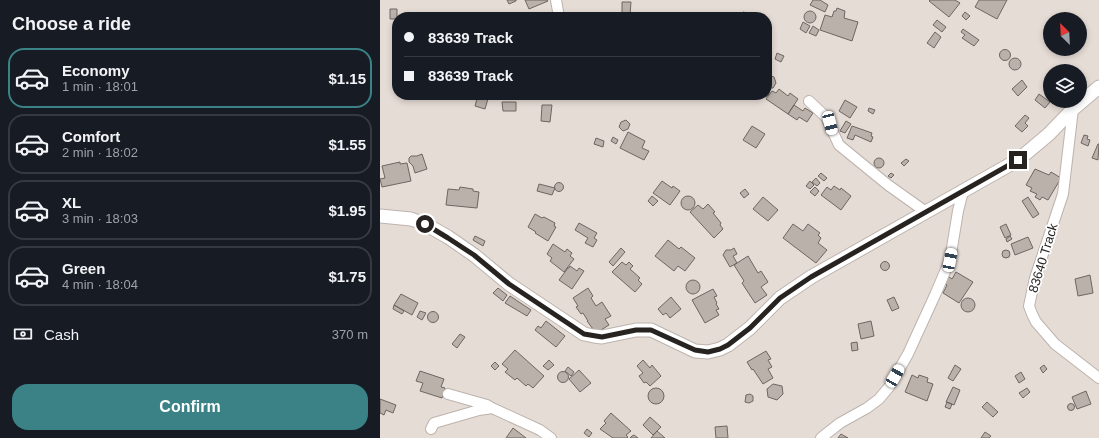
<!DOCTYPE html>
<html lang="en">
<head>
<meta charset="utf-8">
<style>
  :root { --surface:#171b24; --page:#242831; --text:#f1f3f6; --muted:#9ea1a6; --line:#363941; --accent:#3a8286 }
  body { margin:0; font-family:Helvetica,sans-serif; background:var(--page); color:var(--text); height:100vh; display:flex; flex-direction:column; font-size:15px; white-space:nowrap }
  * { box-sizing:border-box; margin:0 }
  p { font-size:13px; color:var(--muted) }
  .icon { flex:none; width:22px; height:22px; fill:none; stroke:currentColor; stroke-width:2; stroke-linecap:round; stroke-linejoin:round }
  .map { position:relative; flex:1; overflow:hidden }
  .drawer { display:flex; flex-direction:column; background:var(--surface); width:380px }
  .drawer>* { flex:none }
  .guide { position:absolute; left:12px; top:12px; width:380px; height:88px; border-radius:16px; box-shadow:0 2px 6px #0003; display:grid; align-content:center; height:88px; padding:0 12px; background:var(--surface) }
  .needle { width:26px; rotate:336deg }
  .fabs { position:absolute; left:663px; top:12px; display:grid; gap:8px }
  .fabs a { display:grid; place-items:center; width:44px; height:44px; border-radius:50%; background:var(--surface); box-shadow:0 2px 6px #0003; font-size:20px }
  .end { position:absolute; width:18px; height:18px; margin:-9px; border:5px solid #272321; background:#fff; box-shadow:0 0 0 2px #fff }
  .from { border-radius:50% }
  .car { position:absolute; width:12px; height:24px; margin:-12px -6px; border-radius:5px; box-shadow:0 0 3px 1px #0007; background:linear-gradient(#fff 24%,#345 0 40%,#fff 0 76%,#345 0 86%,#fff 0) }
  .guide b { display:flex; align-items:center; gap:14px; height:38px; font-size:15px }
  .guide b+b { border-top:1px solid var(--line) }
  .guide i { width:10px; height:10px; background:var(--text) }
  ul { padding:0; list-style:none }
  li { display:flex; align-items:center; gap:12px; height:60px; margin:0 8px 6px; padding:0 4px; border:2px solid var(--line); border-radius:16px }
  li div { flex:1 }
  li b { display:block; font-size:15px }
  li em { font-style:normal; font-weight:600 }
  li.on { border-color:var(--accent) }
  li>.icon { width:36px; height:36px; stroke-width:1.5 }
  h2 { padding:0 12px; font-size:18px; line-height:48px }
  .pay { display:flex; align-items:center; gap:10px; height:44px; padding:0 12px; font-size:15px }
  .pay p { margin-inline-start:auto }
  .button { display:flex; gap:8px; margin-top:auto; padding:8px 12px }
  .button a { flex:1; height:46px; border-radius:16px; background:var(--accent); color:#fff; font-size:16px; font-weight:600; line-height:46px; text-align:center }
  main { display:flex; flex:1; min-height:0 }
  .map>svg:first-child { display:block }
</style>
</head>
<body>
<main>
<section class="drawer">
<h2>Choose a ride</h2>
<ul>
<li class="on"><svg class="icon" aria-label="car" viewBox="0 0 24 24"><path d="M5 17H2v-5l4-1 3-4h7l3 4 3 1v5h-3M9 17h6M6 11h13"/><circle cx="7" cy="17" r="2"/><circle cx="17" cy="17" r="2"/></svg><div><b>Economy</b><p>1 min · 18:01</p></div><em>$1.15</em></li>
<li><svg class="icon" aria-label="car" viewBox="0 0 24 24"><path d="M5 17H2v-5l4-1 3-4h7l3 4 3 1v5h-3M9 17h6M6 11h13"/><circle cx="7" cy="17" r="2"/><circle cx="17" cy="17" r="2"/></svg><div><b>Comfort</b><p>2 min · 18:02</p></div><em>$1.55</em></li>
<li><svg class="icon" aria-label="car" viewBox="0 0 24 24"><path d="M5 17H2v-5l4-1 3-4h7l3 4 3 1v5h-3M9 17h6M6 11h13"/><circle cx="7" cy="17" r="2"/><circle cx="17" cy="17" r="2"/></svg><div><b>XL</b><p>3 min · 18:03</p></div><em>$1.95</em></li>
<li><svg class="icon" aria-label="car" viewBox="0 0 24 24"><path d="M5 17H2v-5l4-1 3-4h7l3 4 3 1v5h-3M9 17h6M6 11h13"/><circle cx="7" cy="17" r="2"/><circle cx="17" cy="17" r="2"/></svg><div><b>Green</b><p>4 min · 18:04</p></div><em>$1.75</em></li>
</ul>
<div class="pay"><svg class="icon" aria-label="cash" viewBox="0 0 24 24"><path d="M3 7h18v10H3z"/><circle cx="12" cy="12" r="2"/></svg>Cash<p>370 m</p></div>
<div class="button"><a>Confirm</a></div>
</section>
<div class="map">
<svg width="719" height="438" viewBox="0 0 719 438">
  <rect width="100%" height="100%" fill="#e6dcd6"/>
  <path fill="#bbb1ab" stroke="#6f6661" d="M127,0H136V1L129,4Z
    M145,0H167L168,1L149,9Z
    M433,0H440L448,5L445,12L430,5Z
    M550,0H575L580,3L569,17L549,1Z
    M599,0H627L617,19L595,7Z
    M242,2H251L250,15H242Z
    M457,8L465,11L464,18L478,22L472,41L440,30L445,15L452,17L454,11H456Z
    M10,9H17V19H10Z
    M424 17a6 6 0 1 1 12 0a6 6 0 1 1-12 0Z
    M363,12L377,15L376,17H362Z
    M585,12L590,16L586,20L582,16Z
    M313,14L322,16V17H313Z
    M557,20L566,27L562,32L553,25Z
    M423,22L430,26L426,33L420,29Z
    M433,26L439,30L436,36L429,33Z
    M583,29L599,40L594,46L582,38L585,35L581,32Z
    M555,32L561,37L554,48L547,43Z
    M619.5 55a5.5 5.5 0 1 1 11 0a5.5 5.5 0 1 1-11 0Z
    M397,53L404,56L401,62L395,59Z
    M629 64a6 6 0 1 1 12 0a6 6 0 1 1-12 0Z
    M391,76L394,77L396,83L393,88H387V78Z
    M642,80L647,87L638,96L632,89Z
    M387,89L389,90V94L386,97L382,96L381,95H387Z
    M399,89L408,96L410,93L418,99L408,114L386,99L392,91L396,93Z
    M659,94L670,102L665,108L655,100Z
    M98,95H109L105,109L95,106Z
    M129,95H142L141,99L129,97Z
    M465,100L477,107L470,118L459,111Z
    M122,102H136V111H123Z
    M162,105H172L170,122L161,121Z
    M414,105L423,111L425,108L433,113L427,122L419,117L417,120L408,114Z
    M489,108L495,110L493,114L488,111Z
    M645,115L649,118L645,123L648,126L642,132L635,126Z
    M246,120L250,124L248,129L243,131L239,127L241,122Z
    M466,121L471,124L465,133L460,131Z
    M372,126L385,134L376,148L363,140Z
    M472,126L492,133L491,136L493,137L491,142L475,135L473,140L467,138Z
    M248,132L265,141L262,148L269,151L264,160L240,148Z
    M704,135L708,136L707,139L710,140L708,146L701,143Z
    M233,137L238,140L236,144L231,141Z
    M216,138L224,141L223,147L214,144Z
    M718,144H719L718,160L712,158Z
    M42,154L47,169L35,173L33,166L29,162V158L31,156H37Z
    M494 163a5 5 0 1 1 10 0a5 5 0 1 1-10 0Z
    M526,159L529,161L524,166L521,163Z
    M20,162V164L27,163L31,181L2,187L0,179L5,178L2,166Z
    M655,169L669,175L671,172L681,178L668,200L662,197L660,200L655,197L657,194L650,191L652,188L646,185Z
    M441,173L447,178L444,181L438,176Z
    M511,173L514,175L511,178L508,176Z
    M436,178L440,183L437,186L432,182Z
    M282,181L292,188L293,186L300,191L290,205L273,193Z
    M430,181L434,185L430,189L426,186Z
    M174.5 187a4.5 4.5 0 1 1 9 0a4.5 4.5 0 1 1-9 0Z
    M159,184L175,188L172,195L157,191Z
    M454,186L460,190L461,188L471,196L461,210L441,195L447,187L451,190Z
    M80,187L93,189V191L99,192L97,208L66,205L68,189L79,190Z
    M435,187L439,191L435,196L430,192Z
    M365,189L369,194L364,198L360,193Z
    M272,196L278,201L273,206L268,201Z
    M301 203a7 7 0 1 1 14 0a7 7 0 1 1-14 0Z
    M383,197L398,210L388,221L373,209Z
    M648,197L659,214L653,218L642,201Z
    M328,204L335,212L333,213L341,223L340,225L343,229L334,238L310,212L318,205L323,209Z
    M155,214L162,218L164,217L175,223L174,226L176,227L168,241L155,233L156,232L148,227Z
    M199,223L217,233L214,238L217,240L213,247L205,243L208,238L195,230Z
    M413,224L423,231L428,224L440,233L438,235L441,238L438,243L447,250L436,263L403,238Z
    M626,224L631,235L625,238L620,227Z
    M95,236L105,241L103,246L93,240Z
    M630,236L632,239L627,242L626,239Z
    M648,237L653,248L635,255L631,244Z
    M288,240L299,249L301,247L315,258L305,271L298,266L294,271L275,256Z
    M173,244L185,252L187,249L192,253L190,256L194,259L184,272L170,261L172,258L167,254Z
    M241,248L245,252L233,266L229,262Z
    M354,248L357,254L353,256L357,263L350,267L343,255L346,250H351Z
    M622 254a4 4 0 1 1 8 0a4 4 0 1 1-8 0Z
    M368,256L378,273L381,271L388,282L381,287L387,295L375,303L362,283L364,281L354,265Z
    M500.5 266a4.5 4.5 0 1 1 9 0a4.5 4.5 0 1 1-9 0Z
    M242,262L246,265L249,262L253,266L250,269L260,278L258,280L262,284L255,292L232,272Z
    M190,266L197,271L199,268L204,271L192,289L179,280L188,268H189Z
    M576,272L593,282L579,303L563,293L567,285L564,283L568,276L572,279Z
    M710,275L713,293L698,296L695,279Z
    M306 287a7 7 0 1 1 14 0a7 7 0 1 1-14 0Z
    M118,288L127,295L123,301L113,293Z
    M208,288L213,296L211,298L216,306L222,302L231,316L225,319L229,325L216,333L207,321H208L203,313L201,314L196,307L198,306L193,298Z
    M333,289L337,296L334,297L337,303L336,304L339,309L336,310L339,315L325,323L312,300Z
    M21,294L38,303L32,315L14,305Z
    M130,296L151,310L147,316L125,303Z
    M291,297L301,309L290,318L286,313L283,315L278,309Z
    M514,297L519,308L512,311L507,300Z
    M581 305a7 7 0 1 1 14 0a7 7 0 1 1-14 0Z
    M14,305L24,311L22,314L13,309Z
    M40,311L46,313L42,320L37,317Z
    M47.5 317a5.5 5.5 0 1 1 11 0a5.5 5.5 0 1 1-11 0Z
    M166,321L185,336L176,347L155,330L158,326L161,328Z
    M491,321L494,336L481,339L478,324Z
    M80,334L85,337L77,348L72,344Z
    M477,342L478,350L472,351L471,343Z
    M135,350L164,376L153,388L148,384L146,386L137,378L135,380L125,372L128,369L122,364Z
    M386,351L391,359L388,360L392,367L388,369L393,378L383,384L373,369L372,370L367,362Z
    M169,360L174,365L168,370L163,366Z
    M263,360L270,368L272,365L281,376L270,386L266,382L264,383L259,376L263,373L257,366Z
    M115,362L119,366L115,370L111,366Z
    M575,365L581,369L573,381L568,378Z
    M664,365L667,369L663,373L660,368Z
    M188,367L194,372L191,376L185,371Z
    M199,370L211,383L200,392L189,379Z
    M40,371L64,379L61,387L65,388L62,398L40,391L43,383L36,381Z
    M177.5 377a5.5 5.5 0 1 1 11 0a5.5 5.5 0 1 1-11 0Z
    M641,372L645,379L639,383L635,376Z
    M532,375L538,378L539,375L548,378L547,382L553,384L547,401L525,392Z
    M393,384L402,386L403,394L397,400L388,397L387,389Z
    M573,387L580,390L574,405L566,402Z
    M647,388L650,392L643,398L639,393Z
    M268 396a8 8 0 1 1 16 0a8 8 0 1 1-16 0Z
    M706,391L711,404L697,409L692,397Z
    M370,394L373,396V401L369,403L365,402L366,395Z
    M0,399L16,405L13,413L6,410L4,415L0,413Z
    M567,402L572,404L570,409L565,407Z
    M607,402L618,412L613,417L602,407Z
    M687.5 407a3.5 3.5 0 1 1 7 0a3.5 3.5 0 1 1-7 0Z
    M231,413L251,431L246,435L248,437L247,438H233L220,429L226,423L224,421Z
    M270,417L281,427L273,435L263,425Z
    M347,426L348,438H336L335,427Z
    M133,428L146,438H126Z
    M207,429L212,433L209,437L204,433Z
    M277,431L285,438H271Z
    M605,432L611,436L609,438H601Z
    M461,434L468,438H458Z
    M254,435L258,438H250L252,436Z"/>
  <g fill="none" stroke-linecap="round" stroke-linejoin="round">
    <defs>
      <path id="minor" d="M176,0L179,17
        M429,101L446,117L459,145L508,185L546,212
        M693,109L683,194L655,278L649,306L652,314L656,322L675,344L719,378
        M68,394L107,405L112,408
        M51,429L54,423L99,410L112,408L160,430L171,438
        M441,438L460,423L487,408L499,399L509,387L528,354L555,295L570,260L578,211L583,191"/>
      <path id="tertiary" d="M0,216L31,219L45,224L68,237L94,255L129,284L204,334L214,336L222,337L256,330H271L315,351L328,352L340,349L348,345L370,328L400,298L431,277L638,160L669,134L693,109L719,87"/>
    </defs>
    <use href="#minor" stroke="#bdb3ad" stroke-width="12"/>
    <use href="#tertiary" stroke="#bdb3ad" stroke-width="15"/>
    <use href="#minor" stroke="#fff" stroke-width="10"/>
    <use href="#tertiary" stroke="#fff" stroke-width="13"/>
  </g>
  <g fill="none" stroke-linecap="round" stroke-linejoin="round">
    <path stroke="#272321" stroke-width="5" d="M45,224L68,238L94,255L129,284L204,334L222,337L256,330H271L315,350L328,352L340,349L348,345L370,328L400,298L431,277L638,160"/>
  </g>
  <g text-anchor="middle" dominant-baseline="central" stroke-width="3.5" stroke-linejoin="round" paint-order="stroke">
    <g font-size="13" fill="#272321" stroke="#fff">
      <text transform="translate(663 258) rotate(-73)">83640 Track</text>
    </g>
  </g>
</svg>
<div class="fabs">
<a><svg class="needle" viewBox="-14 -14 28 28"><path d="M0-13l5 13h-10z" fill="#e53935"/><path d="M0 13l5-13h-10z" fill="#9ea1a6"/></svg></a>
<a><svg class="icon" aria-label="layers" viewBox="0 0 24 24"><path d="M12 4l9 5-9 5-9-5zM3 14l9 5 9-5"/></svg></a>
</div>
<i class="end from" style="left:45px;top:224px"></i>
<i class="end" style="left:638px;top:160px"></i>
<i class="car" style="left:450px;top:123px;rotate:166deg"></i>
<i class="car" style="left:570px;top:260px;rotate:11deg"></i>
<i class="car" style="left:515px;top:376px;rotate:30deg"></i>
<div class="guide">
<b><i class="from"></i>83639 Track</b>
<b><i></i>83639 Track</b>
</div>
</div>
</main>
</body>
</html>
